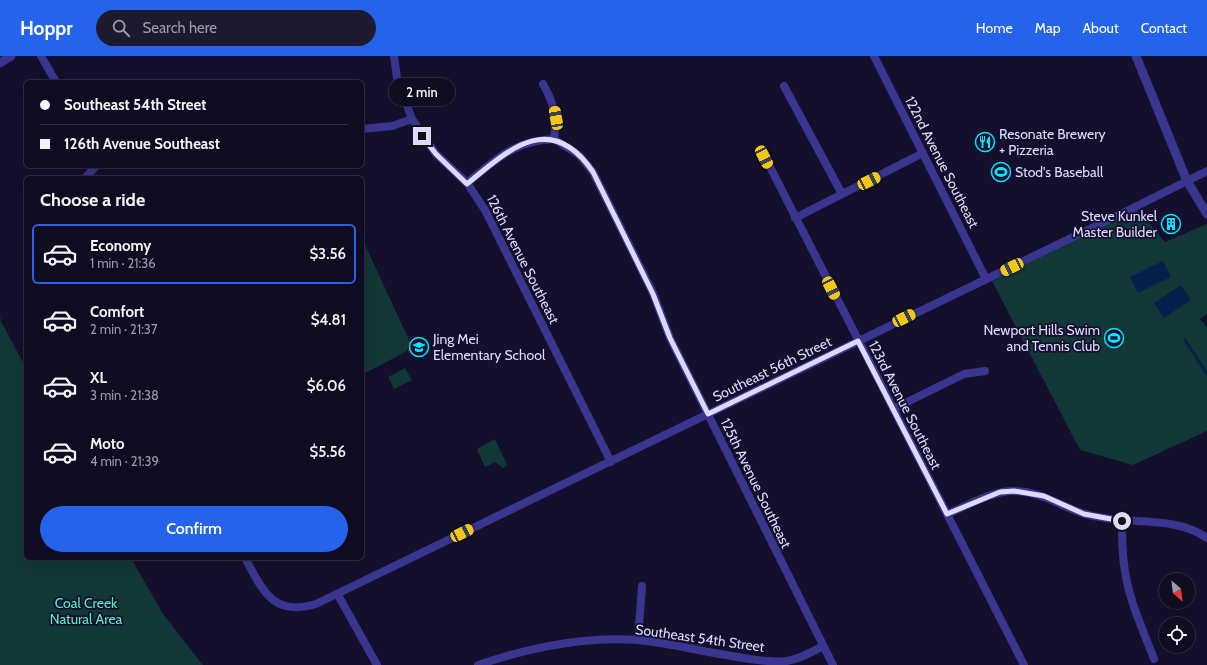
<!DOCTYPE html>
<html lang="en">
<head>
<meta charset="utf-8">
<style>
  :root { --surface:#0f0b21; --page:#1d192e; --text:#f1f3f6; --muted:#9b9ba5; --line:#2f2b3f; --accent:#2563eb }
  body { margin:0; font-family:Cabin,sans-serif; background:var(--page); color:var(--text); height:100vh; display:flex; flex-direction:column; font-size:15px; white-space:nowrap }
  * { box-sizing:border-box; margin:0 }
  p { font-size:13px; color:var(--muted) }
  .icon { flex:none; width:22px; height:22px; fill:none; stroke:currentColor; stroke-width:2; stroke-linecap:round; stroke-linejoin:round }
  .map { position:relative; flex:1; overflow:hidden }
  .drawer { position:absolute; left:24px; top:120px; width:340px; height:384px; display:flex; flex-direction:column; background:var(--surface); border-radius:6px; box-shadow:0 4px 16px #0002,0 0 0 1px var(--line) }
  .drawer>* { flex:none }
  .banner { position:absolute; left:24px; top:24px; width:340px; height:88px; border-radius:6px; box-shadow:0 4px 16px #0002,0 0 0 1px var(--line); display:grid; align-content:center; height:88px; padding:0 16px; background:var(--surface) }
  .needle { width:26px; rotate:152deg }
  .tools { position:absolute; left:1159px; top:517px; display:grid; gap:8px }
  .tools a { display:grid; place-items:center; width:36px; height:36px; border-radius:50%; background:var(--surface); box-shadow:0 4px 16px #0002,0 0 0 1px var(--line); font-size:20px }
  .end { position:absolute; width:18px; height:18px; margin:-9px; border:5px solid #dedaff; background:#111; box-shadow:0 0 0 2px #111 }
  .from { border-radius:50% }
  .bubble { position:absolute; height:28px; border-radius:14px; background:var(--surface); box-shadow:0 4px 16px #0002,0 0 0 1px var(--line); font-size:13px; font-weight:600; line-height:28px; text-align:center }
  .car { position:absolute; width:12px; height:24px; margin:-12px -6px; border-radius:5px; box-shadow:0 0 3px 1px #0007; background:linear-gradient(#f5c518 24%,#345 0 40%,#f5c518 0 76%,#345 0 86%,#f5c518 0) }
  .banner b { display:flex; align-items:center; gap:14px; height:38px; font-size:15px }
  .banner b+b { border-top:1px solid var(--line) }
  .banner i { width:10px; height:10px; background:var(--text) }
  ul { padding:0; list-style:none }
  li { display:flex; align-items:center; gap:12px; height:60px; margin:0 8px 6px; padding:0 8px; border:2px solid transparent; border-radius:6px }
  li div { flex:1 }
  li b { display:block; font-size:15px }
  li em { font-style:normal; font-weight:600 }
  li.active { border-color:var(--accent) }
  li>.icon { width:36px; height:36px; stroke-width:1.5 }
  h2 { padding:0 16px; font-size:18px; line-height:48px }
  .cta { display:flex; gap:8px; margin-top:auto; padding:8px 16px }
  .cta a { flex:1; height:46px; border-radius:24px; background:var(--accent); color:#fff; font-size:16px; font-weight:600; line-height:46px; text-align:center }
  header { display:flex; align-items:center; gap:24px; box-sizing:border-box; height:56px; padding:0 20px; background:var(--accent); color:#fff }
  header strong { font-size:19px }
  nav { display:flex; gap:22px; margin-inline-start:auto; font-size:14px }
  .search { width:280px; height:36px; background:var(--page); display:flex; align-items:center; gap:10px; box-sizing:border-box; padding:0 14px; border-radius:22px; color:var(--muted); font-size:15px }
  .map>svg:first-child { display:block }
</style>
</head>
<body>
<header>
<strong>Hoppr</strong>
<div class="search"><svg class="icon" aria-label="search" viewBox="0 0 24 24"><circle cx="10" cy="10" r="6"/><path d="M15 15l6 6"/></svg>Search here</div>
<nav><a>Home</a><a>Map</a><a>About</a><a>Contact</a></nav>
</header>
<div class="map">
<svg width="1207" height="609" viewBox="0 0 1207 609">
  <rect width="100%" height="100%" fill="#140f2c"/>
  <path fill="#113736" d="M1137,154L1165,186L1207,168V258L1200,263L1207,272V375L1133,409L1080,394L992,225Z
    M362,182L410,286L407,295L362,319Z
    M0,260L1,265L26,312V502H131L163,558L203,609H0Z
    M405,312L412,324L394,333L388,321Z
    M495,383L507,409L503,412L495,406L485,411L477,394L478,392Z"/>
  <path fill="#06204e" d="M1163,205L1171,221L1138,237L1130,221Z
    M1181,229L1191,244L1164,262L1154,247Z"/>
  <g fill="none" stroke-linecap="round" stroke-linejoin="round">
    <path stroke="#06204e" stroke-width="3" d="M1185,284L1207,318"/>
    <path stroke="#3a368f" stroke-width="8" d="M41,0L56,26
      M394,0L397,22L412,63L436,98L467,127L485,154L611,406
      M874,0L986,223
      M543,28C554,47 557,61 554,83L579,99L593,116L653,237L670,282L833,609
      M784,30L842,138
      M362,73L392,70L412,63
      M765,101L1024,609
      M85,122L96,110
      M467,127C497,103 513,85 554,83
      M795,162L923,97
      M893,353L964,318L985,315
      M947,458C967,450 991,435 1013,435C1042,435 1059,450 1085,458C1124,470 1173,458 1207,482
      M1122,465C1122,484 1122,502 1126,521C1131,549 1144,576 1154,603
      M245,502C263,535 273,561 316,548L1131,153L1207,115
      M338,539L377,609
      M638,584L642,530
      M478,609C528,592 585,580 639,584C674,588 709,597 744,602C758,604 773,607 787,605C800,603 812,596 823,590"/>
    <path stroke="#3a368f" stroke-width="9" d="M1136,0L1187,125L1207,158
      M0,7L11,0"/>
  </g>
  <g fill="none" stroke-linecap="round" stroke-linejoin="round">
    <path stroke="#dedaff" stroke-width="5" d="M422,80L436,98L467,128C509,93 551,54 593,116L653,238L670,282L708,358L858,285L947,458L1000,436L1014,435L1044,440L1084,458L1122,465"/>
  </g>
  <defs>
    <symbol id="restaurant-ring" viewBox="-11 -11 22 22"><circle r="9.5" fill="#140f2c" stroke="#06e5ff" stroke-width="1.5"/><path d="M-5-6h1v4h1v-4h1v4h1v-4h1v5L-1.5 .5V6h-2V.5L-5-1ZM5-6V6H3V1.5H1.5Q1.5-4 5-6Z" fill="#06e5ff"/></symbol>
    <symbol id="stadium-ring" viewBox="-11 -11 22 22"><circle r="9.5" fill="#140f2c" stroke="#06e5ff" stroke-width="1.5"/><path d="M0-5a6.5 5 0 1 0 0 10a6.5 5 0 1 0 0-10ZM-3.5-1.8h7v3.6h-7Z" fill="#06e5ff"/></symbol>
    <symbol id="building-ring" viewBox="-11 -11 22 22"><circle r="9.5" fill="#140f2c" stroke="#06e5ff" stroke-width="1.5"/><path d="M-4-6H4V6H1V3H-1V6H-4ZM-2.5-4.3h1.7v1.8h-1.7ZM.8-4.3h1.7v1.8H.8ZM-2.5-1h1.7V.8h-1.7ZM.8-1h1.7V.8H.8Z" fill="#06e5ff"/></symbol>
    <symbol id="school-ring" viewBox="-11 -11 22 22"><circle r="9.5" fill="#140f2c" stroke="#06e5ff" stroke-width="1.5"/><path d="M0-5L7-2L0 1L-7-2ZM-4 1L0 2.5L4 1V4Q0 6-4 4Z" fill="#06e5ff"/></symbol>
  </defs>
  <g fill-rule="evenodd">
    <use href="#restaurant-ring" x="974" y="75" width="22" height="22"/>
    <use href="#stadium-ring" x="990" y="105" width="22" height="22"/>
    <use href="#building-ring" x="1160" y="157" width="22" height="22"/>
    <use href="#stadium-ring" x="1103" y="271" width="22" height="22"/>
    <use href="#school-ring" x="408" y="280" width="22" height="22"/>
  </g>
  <g text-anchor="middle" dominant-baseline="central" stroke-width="3.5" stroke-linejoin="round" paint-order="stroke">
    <g font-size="14" fill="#dedaff" stroke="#140f2c" text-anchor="start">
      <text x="999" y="78">Resonate Brewery<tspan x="999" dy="16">+ Pizzeria</tspan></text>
      <text x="1015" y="116">Stod's Baseball</text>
      <text x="1157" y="160" text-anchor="end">Steve Kunkel<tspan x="1157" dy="16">Master Builder</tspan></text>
      <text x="1100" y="274" text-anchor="end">Newport Hills Swim<tspan x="1100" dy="16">and Tennis Club</tspan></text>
      <text x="433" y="283">Jing Mei<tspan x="433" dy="16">Elementary School</tspan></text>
    </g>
    <g font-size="14" fill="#dedaff" stroke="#140f2c">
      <text transform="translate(942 106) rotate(63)">122nd Avenue Southeast</text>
      <text transform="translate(523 203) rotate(63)">126th Avenue Southeast</text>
      <text transform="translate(772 313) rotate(-26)">Southeast 56th Street</text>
      <text transform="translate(905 349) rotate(63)">123rd Avenue Southeast</text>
      <text transform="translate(756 427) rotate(64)">125th Avenue Southeast</text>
      <text transform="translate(700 582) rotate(8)">Southeast 54th Street</text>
    </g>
    <g font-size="14" fill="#5aeac7" stroke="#140f2c">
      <text x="86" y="547">Coal Creek<tspan x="86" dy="16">Natural Area</tspan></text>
    </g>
  </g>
</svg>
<div class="tools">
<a><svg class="needle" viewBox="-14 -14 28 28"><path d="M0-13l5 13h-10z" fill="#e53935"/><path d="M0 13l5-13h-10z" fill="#9b9ba5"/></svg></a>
<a><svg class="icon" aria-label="locate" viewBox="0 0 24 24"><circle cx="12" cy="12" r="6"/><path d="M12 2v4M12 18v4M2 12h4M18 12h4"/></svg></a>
</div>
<i class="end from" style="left:1122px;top:465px"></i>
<i class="end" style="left:422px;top:80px"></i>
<div class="bubble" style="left:389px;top:22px;width:66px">2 min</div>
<i class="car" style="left:556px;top:62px;rotate:350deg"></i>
<i class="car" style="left:764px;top:101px;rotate:153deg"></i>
<i class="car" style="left:869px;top:125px;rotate:63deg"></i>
<i class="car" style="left:1012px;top:211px;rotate:244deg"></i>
<i class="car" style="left:831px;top:232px;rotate:153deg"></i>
<i class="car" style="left:904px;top:262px;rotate:64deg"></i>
<i class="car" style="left:462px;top:477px;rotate:64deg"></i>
<div class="banner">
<b><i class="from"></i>Southeast 54th Street</b>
<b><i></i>126th Avenue Southeast</b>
</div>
<section class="drawer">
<h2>Choose a ride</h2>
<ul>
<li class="active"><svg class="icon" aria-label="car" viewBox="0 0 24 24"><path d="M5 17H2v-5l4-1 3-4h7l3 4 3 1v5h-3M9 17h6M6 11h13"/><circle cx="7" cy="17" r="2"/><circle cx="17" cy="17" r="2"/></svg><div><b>Economy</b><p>1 min · 21:36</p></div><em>$3.56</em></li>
<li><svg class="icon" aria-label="car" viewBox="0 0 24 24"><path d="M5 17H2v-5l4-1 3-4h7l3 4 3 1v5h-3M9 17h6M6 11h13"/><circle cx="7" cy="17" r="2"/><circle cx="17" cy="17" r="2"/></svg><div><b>Comfort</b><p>2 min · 21:37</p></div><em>$4.81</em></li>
<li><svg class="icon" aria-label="car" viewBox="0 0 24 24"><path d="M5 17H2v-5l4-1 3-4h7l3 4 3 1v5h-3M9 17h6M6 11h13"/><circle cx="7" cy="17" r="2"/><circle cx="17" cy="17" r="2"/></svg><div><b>XL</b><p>3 min · 21:38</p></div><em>$6.06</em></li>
<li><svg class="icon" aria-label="car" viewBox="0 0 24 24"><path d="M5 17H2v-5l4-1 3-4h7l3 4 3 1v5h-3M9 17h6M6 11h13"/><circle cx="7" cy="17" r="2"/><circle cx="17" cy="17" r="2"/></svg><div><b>Moto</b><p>4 min · 21:39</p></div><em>$5.56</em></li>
</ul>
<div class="cta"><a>Confirm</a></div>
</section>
</div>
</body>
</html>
